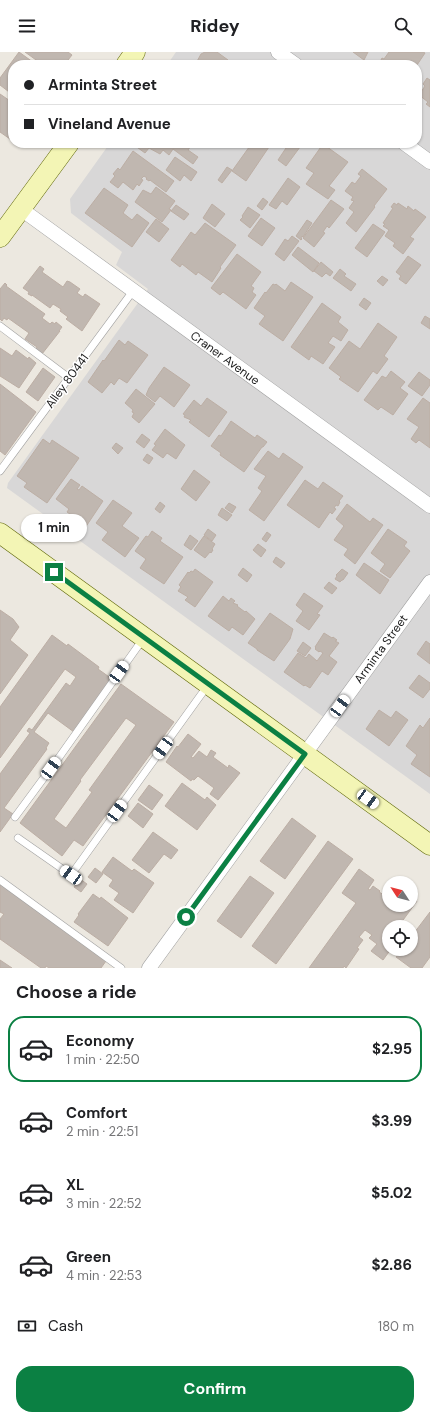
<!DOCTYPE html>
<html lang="en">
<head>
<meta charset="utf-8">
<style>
  :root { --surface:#fff; --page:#f2f2f2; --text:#202124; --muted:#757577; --line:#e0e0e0; --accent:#0b8043 }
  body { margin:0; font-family:"DM Sans",sans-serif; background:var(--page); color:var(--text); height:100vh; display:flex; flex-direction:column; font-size:15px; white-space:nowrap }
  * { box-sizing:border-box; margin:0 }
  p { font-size:13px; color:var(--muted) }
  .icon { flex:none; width:22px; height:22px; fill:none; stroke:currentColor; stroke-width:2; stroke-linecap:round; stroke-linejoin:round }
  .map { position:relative; height:916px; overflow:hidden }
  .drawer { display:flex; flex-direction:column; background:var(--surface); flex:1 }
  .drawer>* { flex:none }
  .top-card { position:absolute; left:8px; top:8px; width:414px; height:88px; border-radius:16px; box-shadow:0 1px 3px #0004; display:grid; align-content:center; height:88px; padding:0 16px; background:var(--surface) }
  .needle { width:26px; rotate:306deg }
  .controls { position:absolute; left:382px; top:824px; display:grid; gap:8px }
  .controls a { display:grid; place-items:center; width:36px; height:36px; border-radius:50%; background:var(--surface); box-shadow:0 1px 3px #0004; font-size:20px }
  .end { position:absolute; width:18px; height:18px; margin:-9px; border:5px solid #0b8043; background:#fff; box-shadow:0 0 0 2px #fff }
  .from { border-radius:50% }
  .bubble { position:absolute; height:28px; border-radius:14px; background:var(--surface); box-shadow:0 1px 3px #0004; font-size:13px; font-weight:700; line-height:28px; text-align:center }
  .car { position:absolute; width:12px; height:24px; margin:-12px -6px; border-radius:5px; box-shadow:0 0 3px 1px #0007; background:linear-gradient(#fff 24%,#345 0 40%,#fff 0 76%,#345 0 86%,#fff 0) }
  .top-card b { display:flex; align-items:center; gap:14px; height:38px; font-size:15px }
  .top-card b+b { border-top:1px solid var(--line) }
  .top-card i { width:10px; height:10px; background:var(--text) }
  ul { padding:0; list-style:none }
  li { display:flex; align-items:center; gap:12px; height:66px; margin:0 8px 6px; padding:0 8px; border:2px solid transparent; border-radius:16px }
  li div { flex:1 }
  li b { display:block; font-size:15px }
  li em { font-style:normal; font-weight:700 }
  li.current { border-color:var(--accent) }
  li>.icon { width:36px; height:36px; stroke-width:1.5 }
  h2 { padding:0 16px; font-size:18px; line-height:48px }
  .pay { display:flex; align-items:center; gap:10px; height:44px; padding:0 16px; font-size:15px }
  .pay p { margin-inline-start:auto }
  .action { display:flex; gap:8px; margin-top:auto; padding:8px 16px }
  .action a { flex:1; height:46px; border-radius:16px; background:var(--accent); color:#fff; font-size:16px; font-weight:700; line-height:46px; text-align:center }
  header { display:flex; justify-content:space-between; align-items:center; height:52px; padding:0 16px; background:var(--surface); font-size:18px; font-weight:700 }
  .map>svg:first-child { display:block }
</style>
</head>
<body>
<header><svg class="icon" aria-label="menu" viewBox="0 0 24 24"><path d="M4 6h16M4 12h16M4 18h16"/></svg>Ridey<svg class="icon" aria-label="search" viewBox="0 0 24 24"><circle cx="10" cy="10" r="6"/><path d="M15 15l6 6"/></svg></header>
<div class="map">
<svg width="430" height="916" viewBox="0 0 430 916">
  <rect width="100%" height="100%" fill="#ece8e0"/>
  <path fill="#d8d7d7" d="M176,0H430V742L7,436L8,431L148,237L116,213L122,200L71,161L70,147L110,91H417V13H167Z"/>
  <path fill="#c0b7b0" stroke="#bcaea4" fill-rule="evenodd" d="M19,0L37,13H13V43L0,33V26Z
    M25,0H68L72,3L64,13H43Z
    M205,0H217L228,8L225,13H195L201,2Z
    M353,0H368L364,8Z
    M389,0H423L425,1L417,13H380L381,11L380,10L382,6L384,7Z
    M427,26L430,28V55L426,52L428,50L419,43L425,34L423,32Z
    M0,42L13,51V83L10,87L0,80Z
    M136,91H193L188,98L198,105L193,112L173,97L169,103L163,98L160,102L149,96L145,101L134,93Z
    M252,91L255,92L256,91L271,92L246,129L232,119Z
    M285,91H303L286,114L278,108L288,93Z
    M323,92L348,110L329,134L335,138L328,147L306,132L314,121L306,116Z
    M133,99L174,129L166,140L150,128L149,129L146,127L147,126L144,124L141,127L143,128L139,134L137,132L133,138L123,130L118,136L110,130L115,124L113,122L118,116L120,118Z
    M175,105L197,120L191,129L184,123L180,129L166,118Z
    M227,115L232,118L222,131L218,128Z
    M362,117L387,137L374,154L375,155L356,180L346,171L354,160L349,156L354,149L351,148L353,145L345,139L352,130L355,132L361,124L358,122Z
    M288,126L300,135L287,153L282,149L276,157L269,153Z
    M156,135L175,149L169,157L171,158L162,170L135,150L143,138L151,142Z
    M104,136L128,153L123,161L132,168L137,162L149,171L132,195L85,161Z
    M263,146L268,150L262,158L257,154Z
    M331,148L344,157L329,176L327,174L323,180L325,181L314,195L303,186Z
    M394,151L397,153L398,151L407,157L408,154L414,159L415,157L426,165L410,185L414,187L403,202L393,194L395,191L385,184L389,178L383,174L385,172L383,171L393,156L391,155Z
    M212,152L225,162L215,175L203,166Z
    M176,153L189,162L184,168L171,159Z
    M248,155L260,163L250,176L240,168L243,165L242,164Z
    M261,166L275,176L262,194L248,184Z
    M156,167L169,177L159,190L146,180Z
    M307,168L312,171L303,185L302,184L301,186L302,187L301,188L296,184Z
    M205,171L236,193L220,215L221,216L212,230L198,220L196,223L182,212L180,215L171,208L191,180L195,183Z
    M373,172L385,180L367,205L355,196Z
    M292,184L299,189L284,209L275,202L285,187L288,189Z
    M298,195L319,211L313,220L292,203Z
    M237,202L261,220L251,234L254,236L252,240L256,243L246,257L223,240L220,243L211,236Z
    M408,204L421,213L406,232L399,227L401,224L396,220Z
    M321,210L333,220L330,224L326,221L322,225L314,219Z
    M40,214L44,217L42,220L63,235L67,229L70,230L80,237L77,241L83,245L85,242L100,252L82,279L66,267L68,265L60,259L61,257L53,252L50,256L32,243V244L28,242L29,240L23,236Z
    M340,217L346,222L344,224L356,232L351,239L333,226Z
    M382,224L388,228L383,234L377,229Z
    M291,230L313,245L283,289L259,272L265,264L254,256L265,240L266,241L273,232L275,233L276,232L285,239Z
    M5,231L7,233L6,234L45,262L42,266L50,272L52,270L55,272L56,270L62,275L59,279H60L42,302L36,297L37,295L25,287L29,281L8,266L7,268L4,266L2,269L0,267V237Z
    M364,246L371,251L366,258L359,253Z
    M322,251L341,265L338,270L348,278L341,289L333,284L328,291L335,295L323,312L311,304L309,308L291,295Z
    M425,264L430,267V277L421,271Z
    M378,271L397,285L384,304L388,307L377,322L373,319L358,340L339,327L341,325L329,316L349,289L360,297Z
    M119,288L125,293L128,289L148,303L127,331L119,326L114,333L111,330L102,341L88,330L103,308L104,309Z
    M0,296L12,304L16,298L28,307L29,305L36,311L19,336L0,324Z
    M164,315L190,333L174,355L160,344L155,350L146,343L149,336Z
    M43,316L55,325L38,349L26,340Z
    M391,319L405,330L400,336L408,342L393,363L381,355L378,358L364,348L382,324L386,326Z
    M419,320L430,328V333L422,344L408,334Z
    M0,332L36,360L5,403L0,399Z
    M136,337L155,352L139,371L132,365L134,361L132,360L133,358L125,351Z
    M207,346L227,360L209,385L189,370L191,368L184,365L185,363L183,362L194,348L201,354Z
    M423,346L430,351V396L419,388L416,391L411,387L419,375L407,367Z
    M231,369L255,386L257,383L267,390L263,395H262L244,420L220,403L221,401L211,394L219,383L221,384Z
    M165,377L185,393L176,407L167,401L163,406L152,398L156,393L154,392Z
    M142,382L150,388L144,396L136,390Z
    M43,387L50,392L52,388L79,406L47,451L24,435L27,431L17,424Z
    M116,391L123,396L118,402L112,396Z
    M268,399L279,407L283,401L303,415L264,469L249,458L262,439L258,436L266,424L254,417Z
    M147,402L153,406L149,412L143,408Z
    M194,418L210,430L196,449L181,437Z
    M71,427L80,433L77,437L79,438L82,434L103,449L85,476L75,469L77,467L67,460L69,457L56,447Z
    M305,428L318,437L323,430L343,444L339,449L340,450L338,454L336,453L334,456L336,457L332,462L330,460L319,476L287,453Z
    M113,448L132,461L122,474L139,486L125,505L102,488L108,480L96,471Z
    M160,450L165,454L160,461L155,457Z
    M229,451L236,455L232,461L225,456Z
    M347,452L370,470L373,466L383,473L355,512L344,503L348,497L334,488L344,474L336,467Z
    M222,456L232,463L227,469L218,463Z
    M208,477L216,483L212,489L204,483Z
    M388,477L407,490L404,494L410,499L390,526L380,519L385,512L371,501Z
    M152,479L162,486L160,489L183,505L164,532L140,516L146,507L135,499L146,484L148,485Z
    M267,480L271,483L266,490L262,487Z
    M190,483L198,489L191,498L184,493Z
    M204,484L215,492L212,497L213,498L211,501L210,500L205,506L194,498Z
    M258,492L266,498L261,505L253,498Z
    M276,505L285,511L281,516L273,510Z
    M364,511L389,528L380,542L356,523Z
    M243,516L252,523L247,530L238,523Z
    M195,517L213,530L195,555L185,548L188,545L178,539L181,535L179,533L188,520L189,521L191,519L193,520Z
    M342,517L348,521L343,528H342L340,530L335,527L337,524L336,523Z
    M329,530L337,536L332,542L324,536Z
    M304,541L323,554L317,562L320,563L309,578L296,569L303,559L296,553Z
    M223,544L229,549L231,546L235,549L233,551L238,553L237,554L245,560L246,559L255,567L243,583L232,575L229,579L208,564Z
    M0,558L13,567L19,575L10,588L28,603L0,642Z
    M270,561L293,577L290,587L274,609L257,598V597L248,591Z
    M324,581L332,586L333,585L337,588L335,589L339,591L329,604L337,610L328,623L322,619L310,636L305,633L304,634L284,620L298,601L306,606L309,602L317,609L323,601L320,599L319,600L315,597L316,596L315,595Z
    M52,583L67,594L68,592L99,615L98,617L112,627L74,680L48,661L34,680L49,691L46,696L47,697L4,756L13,762L0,780V722L30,681L27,679L29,676L32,678L66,631L70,634L76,625L65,617L0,706V655Z
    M426,589L430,592V612L417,602Z
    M303,590L311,596L305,604L297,599Z
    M419,623L430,631V637L423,646L409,636Z
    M121,632L174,670L83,794L74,788L62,804L20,771ZM126,666L136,673L89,738L92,740L66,776L54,767L81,729L80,728Z
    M379,658L391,666L396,659L408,668L389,694L366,677Z
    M430,666V725L411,712L417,703L406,694L420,673L423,676Z
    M188,682L201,692L191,705L193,706L199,699L207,705L211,698L216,701L213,705L228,716L229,713L240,721L218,748L210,742L214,736L198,724L194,728L192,727L191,729L166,710L177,694L178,695Z
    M182,731L205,748L207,745L216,753L197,778L165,754Z
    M149,733L163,743L152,758L138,748Z
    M138,751L153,762L143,776L128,764Z
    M292,766L316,784L285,827L260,809Z
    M153,780L178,798L171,807L164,802L149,821L132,808Z
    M328,789L353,807L276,912L252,894Z
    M113,805L132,819L134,817L154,831L133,861L114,848L119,841L109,834L113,828L102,820Z
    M95,816L103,822L96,831L88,825Z
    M359,817L374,828L368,837L370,838L373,834L380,839L379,840L389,846V853H411V845L417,849L398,875H389V897H391L383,908L371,899L377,892L369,886L372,883L365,878L359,885L363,888L357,896L359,897L346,916L344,914L343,916H309L356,851L342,841Z
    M250,824L274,841L241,886L217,869Z
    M80,827L87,832L81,840L74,835Z
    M0,832L106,909L101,916H49L46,914L45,916H41L0,887V867L4,862L0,860Z
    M93,842L100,847L101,845L128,866L108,894L74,870L79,863L78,862Z
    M430,860V905L422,916H411L396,905L402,897H411V885Z
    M0,908L12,916H0Z"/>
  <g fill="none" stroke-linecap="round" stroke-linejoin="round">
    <defs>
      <path id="lane" d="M0,274L69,326
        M0,419L133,239
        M15,765L60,704L143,587
        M18,786L71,823L208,633
        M0,828L121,916"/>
      <path id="street" d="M278,0L296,13
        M404,91L430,110
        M21,157L430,454
        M149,916L430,530"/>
      <path id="secondary" d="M126,13L135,0
        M0,185L69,91
        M0,481L430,793"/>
    </defs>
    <use href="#lane" stroke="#a1a1a1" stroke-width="8"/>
    <use href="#street" stroke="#a1a1a1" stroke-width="15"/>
    <use href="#secondary" stroke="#60680a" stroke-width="21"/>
    <use href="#lane" stroke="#fff" stroke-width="7"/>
    <use href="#street" stroke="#fff" stroke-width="14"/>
    <use href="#secondary" stroke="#f3f5b5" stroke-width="20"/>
  </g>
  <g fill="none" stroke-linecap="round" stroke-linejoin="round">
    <path stroke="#0b8043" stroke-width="5" d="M54,520L305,702L186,865"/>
  </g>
  <g text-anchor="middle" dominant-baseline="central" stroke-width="3" stroke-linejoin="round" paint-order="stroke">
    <g font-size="12" fill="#1a1a1a" stroke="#fff">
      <text transform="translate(225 306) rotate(36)">Craner Avenue</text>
      <text transform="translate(67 329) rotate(-54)">Alley 80441</text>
      <text transform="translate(381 597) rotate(-54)">Arminta Street</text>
    </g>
  </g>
</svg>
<div class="controls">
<a><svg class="needle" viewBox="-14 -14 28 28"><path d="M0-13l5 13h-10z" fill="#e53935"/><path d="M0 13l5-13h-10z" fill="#757577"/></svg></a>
<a><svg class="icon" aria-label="locate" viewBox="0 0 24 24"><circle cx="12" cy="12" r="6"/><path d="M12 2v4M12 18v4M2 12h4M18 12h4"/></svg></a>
</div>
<i class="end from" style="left:186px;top:865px"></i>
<i class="end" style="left:54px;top:520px"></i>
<div class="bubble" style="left:21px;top:462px;width:66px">1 min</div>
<i class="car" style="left:119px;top:620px;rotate:35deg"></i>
<i class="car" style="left:340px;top:654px;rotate:36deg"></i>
<i class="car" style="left:163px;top:696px;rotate:216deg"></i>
<i class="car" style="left:51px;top:716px;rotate:36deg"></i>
<i class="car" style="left:368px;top:747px;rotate:126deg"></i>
<i class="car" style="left:117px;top:759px;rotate:36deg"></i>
<i class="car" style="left:71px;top:823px;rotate:305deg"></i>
<div class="top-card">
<b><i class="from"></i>Arminta Street</b>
<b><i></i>Vineland Avenue</b>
</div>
</div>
<section class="drawer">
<h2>Choose a ride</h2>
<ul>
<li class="current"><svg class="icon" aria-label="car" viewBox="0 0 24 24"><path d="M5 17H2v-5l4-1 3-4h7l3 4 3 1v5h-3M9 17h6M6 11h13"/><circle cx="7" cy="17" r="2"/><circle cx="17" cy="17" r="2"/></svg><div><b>Economy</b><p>1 min · 22:50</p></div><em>$2.95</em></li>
<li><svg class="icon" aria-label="car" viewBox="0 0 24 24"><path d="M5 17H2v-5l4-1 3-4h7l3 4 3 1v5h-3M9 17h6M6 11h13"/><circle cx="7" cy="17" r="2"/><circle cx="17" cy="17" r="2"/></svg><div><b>Comfort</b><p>2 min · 22:51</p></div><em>$3.99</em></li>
<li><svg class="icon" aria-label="car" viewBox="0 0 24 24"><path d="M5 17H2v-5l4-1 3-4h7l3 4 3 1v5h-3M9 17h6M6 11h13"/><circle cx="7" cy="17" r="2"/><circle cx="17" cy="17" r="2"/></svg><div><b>XL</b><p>3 min · 22:52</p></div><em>$5.02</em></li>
<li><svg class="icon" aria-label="car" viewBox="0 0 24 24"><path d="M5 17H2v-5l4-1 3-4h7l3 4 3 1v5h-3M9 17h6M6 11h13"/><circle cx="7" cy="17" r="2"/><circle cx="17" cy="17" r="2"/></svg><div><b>Green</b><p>4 min · 22:53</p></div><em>$2.86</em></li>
</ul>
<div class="pay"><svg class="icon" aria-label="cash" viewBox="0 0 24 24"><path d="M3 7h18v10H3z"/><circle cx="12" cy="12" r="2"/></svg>Cash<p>180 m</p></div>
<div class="action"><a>Confirm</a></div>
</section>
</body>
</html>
